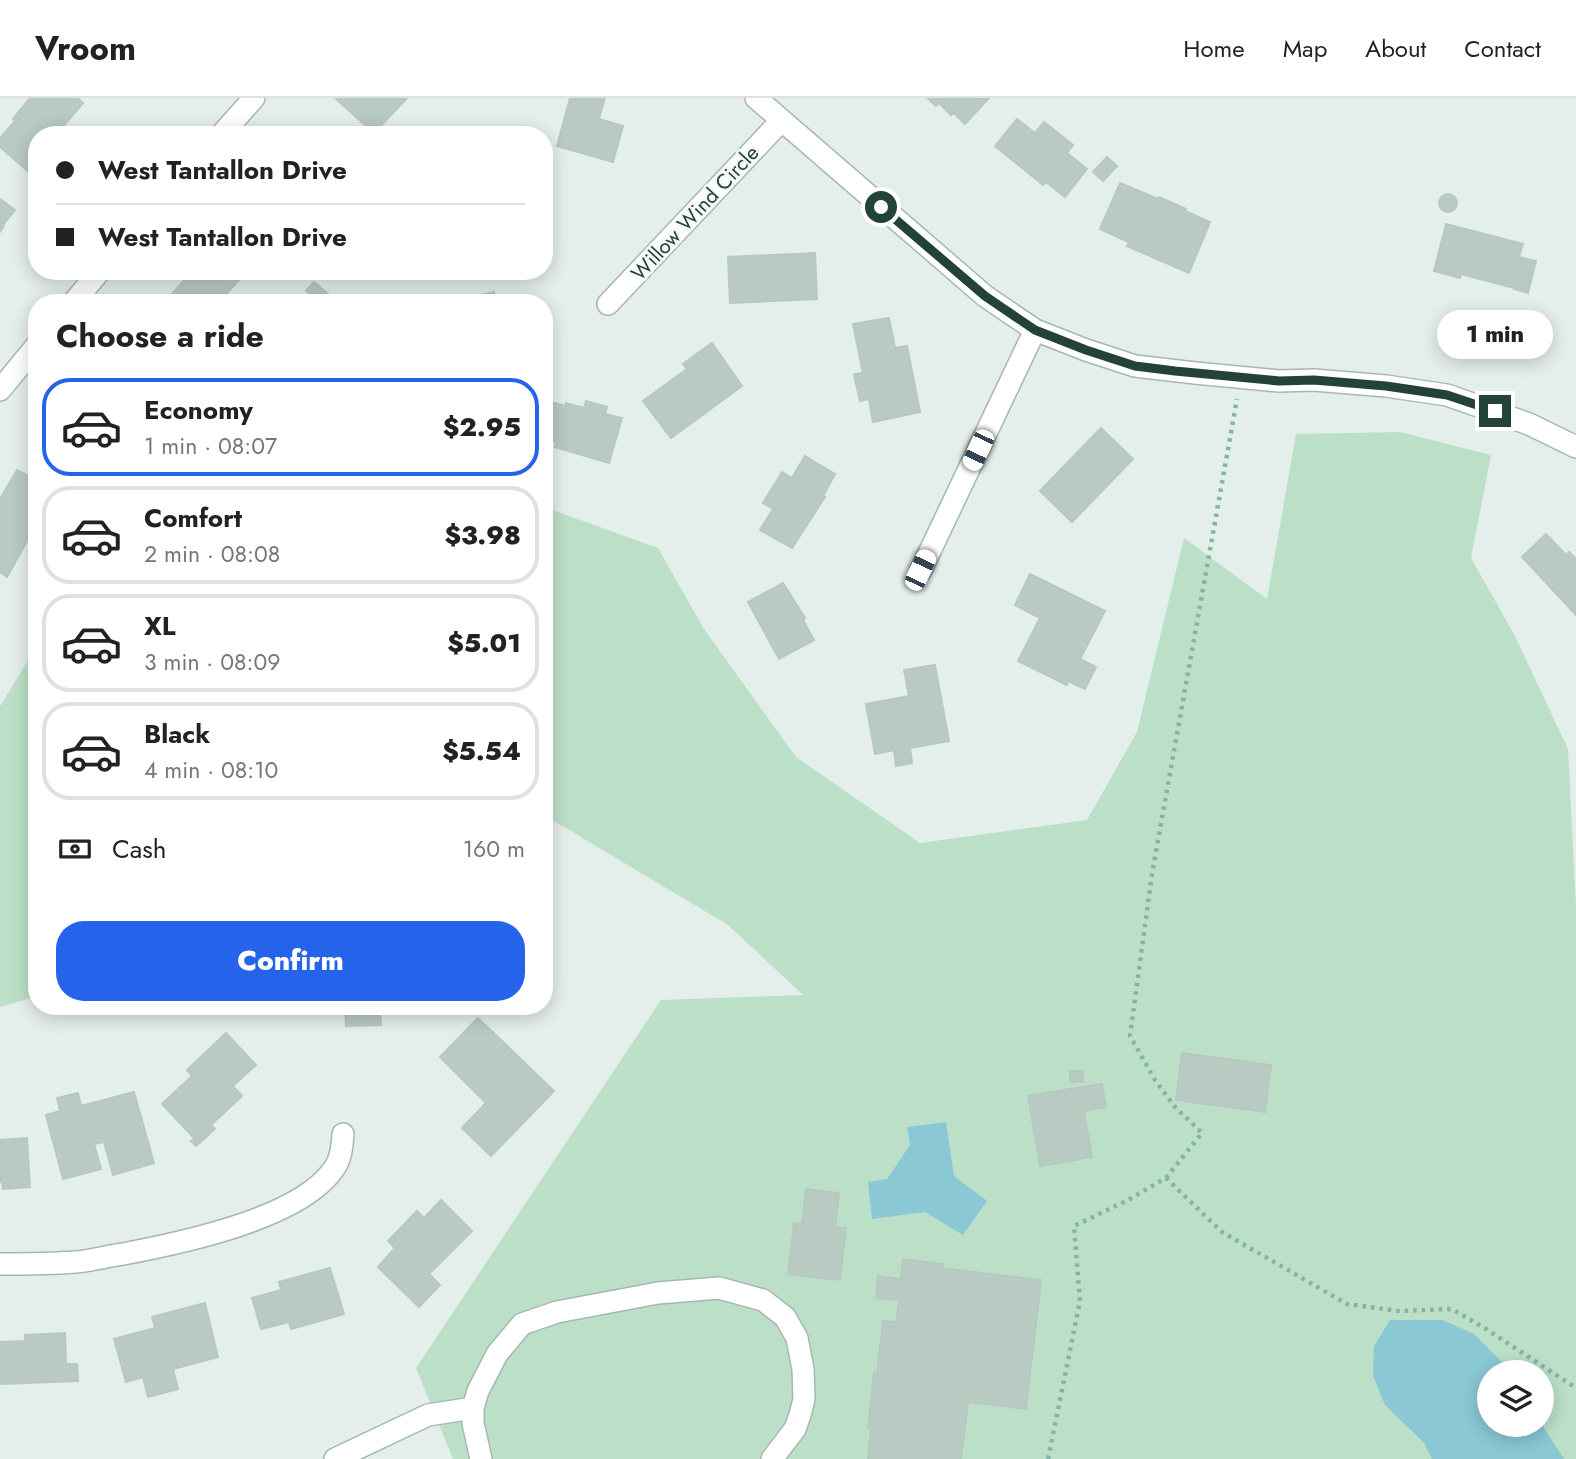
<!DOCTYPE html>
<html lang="en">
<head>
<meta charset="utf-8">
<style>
  :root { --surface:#fff; --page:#f2f2f2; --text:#222; --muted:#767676; --line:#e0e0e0; --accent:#2563eb }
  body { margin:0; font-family:Jost,sans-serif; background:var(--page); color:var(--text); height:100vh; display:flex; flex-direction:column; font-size:26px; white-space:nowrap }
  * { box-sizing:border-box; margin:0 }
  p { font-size:23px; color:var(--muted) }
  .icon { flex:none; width:38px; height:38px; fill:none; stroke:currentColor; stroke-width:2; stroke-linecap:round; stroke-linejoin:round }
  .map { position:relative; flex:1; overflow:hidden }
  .drawer { position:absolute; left:28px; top:196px; width:525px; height:721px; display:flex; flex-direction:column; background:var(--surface); border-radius:28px; box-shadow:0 4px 18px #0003 }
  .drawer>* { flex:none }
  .banner { position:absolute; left:28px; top:28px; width:525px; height:154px; border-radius:28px; box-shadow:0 4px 18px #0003; display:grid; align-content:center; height:154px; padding:0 28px; background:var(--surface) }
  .buttons { position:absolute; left:1477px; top:1262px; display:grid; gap:14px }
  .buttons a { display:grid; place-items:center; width:77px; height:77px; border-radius:50%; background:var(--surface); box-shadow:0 4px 18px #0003; font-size:35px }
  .end { position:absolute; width:32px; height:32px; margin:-16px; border:9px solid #22423a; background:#fff; box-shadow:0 0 0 4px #fff }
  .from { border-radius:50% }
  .bubble { position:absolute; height:49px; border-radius:24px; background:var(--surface); box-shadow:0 4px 18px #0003; font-size:23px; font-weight:800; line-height:49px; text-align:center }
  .car { position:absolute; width:21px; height:42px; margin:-21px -10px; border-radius:9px; box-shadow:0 0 5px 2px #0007; background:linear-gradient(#fff 24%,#345 0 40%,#fff 0 76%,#345 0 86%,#fff 0) }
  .banner b { display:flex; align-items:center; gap:24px; height:66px; font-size:26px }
  .banner b+b { border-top:2px solid var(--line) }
  .banner i { width:18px; height:18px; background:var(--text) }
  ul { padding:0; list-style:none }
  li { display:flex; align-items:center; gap:21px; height:98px; margin:0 14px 10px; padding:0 14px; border:4px solid var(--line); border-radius:28px }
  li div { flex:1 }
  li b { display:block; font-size:26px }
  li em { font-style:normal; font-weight:800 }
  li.current { border-color:var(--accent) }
  li>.icon { width:63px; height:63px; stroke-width:1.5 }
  h2 { padding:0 28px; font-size:32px; line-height:84px }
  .pay { display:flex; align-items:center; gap:18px; height:77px; padding:0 28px; font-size:26px }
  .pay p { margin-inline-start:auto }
  .cta { display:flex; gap:14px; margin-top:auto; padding:14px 28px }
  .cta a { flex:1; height:80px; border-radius:28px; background:var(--accent); color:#fff; font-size:28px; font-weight:800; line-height:80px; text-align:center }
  header { display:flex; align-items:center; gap:42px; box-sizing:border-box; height:98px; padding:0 35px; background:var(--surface); border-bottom:2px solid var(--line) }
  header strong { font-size:33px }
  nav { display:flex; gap:38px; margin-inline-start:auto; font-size:24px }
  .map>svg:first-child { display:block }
</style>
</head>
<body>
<header>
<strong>Vroom</strong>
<nav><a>Home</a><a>Map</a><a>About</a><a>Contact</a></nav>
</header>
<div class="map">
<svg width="1576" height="1361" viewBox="0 0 1576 1361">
  <rect width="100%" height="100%" fill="#e4eeea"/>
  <path fill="#bce0c7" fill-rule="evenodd" d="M1400,334L1491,357L1471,460L1515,538L1568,651L1576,808V1361H453L416,1270L661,902L803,897L728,827L554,723L544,725V409L658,450L704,531L796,659L920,745L1087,722L1137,634L1184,440L1267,501L1296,336ZM1489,1274H1542V1326H1489Z
    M37,548V898L0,909V608Z"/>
  <path fill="#8ac8d6" d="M946,1024L954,1078L987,1103L963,1137L925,1114L872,1121L868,1084L887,1081L910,1047L907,1029Z
    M1390,1222H1442L1474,1236L1501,1263L1508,1274H1489V1326L1542,1327L1564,1361H1432L1424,1345L1385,1307L1373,1278L1374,1248Z"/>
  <path fill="#b9cac3" stroke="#b6c9c1" stroke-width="2" d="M30,0H77L83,5L56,37H37V81L0,49V40L15,23L13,21Z
    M335,0H407L374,35Z
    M570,0H605L599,21L623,28L613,64L557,48Z
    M927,0H989L965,26L954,15L951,17L939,5L936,8Z
    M1017,21L1035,35L1044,24L1073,47L1067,55L1087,71L1065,99L1046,84L1043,87L995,48Z
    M1107,59L1117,68L1103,83L1093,74Z
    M1120,85L1158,101L1159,99L1186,111L1185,113L1210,124L1189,175L1127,148L1129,144L1100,131Z
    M1439 105a9 9 0 1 1 18 0a9 9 0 1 1-18 0Z
    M0,101L15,112L3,127L4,128L0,134Z
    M1446,126L1523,146L1519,159L1536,163L1528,195L1514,191V190L1461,176L1460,180L1434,173Z
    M815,155L817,201L730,205L728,159Z
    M187,173H247L218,205H179L171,197L190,176Z
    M314,184L328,196L321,205L306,193Z
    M494,194L497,205H448Z
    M889,220L895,250L907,248L920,314L873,324L869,301L860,303L854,276L863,275L853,226Z
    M712,245L742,288L671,340L643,303L687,271L683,266Z
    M544,302L566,308V305L584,310L586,303L607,309L605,316L622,320L609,365L555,349L556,344L544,340Z
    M1101,330L1133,361L1072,424L1040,393Z
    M805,358L835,376L823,398L825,399L792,450L760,432L773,411L763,405L782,374L792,380Z
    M17,372L37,382V425L7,479L0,474V401Z
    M1546,436L1566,457L1569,454L1576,461V517L1522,459Z
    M1030,476L1105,513L1080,561L1096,569L1085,591L1068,583L1067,587L1018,563L1040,520L1015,507Z
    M783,485L805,520L803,522L814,542L779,561L748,504Z
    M935,567L949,643L910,650L912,665L896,668L894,652L875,656L866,606L909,598L904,572Z
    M345,908H380L381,927L346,928Z
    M478,920L554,993L491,1058L462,1030L486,1005L440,959Z
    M226,935L256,967L233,988L242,998L211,1027L215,1031L196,1048L191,1043L195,1041L162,1006L192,978L187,972Z
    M1182,955L1271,967L1265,1014L1176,1002Z
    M1070,973H1083V984H1070Z
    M1102,986L1106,1009L1084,1013L1092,1059L1040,1068L1028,998Z
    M134,994L154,1065L113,1077L104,1044L94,1046L101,1071L63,1081L46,1017L60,1013L57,1000L78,995L81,1008Z
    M27,1040L30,1089L3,1091L2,1084H0V1042Z
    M806,1091L839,1095L835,1129L846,1130L840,1182L788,1176L794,1125L802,1126Z
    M441,1102L472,1133L429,1176L440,1187L419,1209L378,1169L395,1150L388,1143L417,1113L424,1120Z
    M903,1161L943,1166L942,1170L1041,1182L1026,1311L968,1304L961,1361H868L871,1330H868L874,1274L877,1275L883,1223L896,1224L899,1202L876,1200L878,1178L901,1181Z
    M330,1170L344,1216L291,1231L289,1224L261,1231L252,1200L281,1192L279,1184Z
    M205,1205L218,1259L173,1271L178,1291L148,1299L143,1279L126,1284L114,1241L155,1230L152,1219Z
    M65,1235L66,1266H77L78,1283L0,1286V1244L25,1243V1237Z"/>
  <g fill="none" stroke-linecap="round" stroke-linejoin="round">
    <defs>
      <path id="minor" d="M756,0L985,198L1035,232L1086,252L1135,268L1195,275L1279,283L1314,282L1386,288L1447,297L1529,326L1576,349
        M221,37L254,0
        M73,205L100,173
        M608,206L781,23
        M0,292L37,247
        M921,472L1035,232
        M0,1166C25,1166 50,1166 75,1164C91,1163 107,1158 123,1156C181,1145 298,1121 333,1072C341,1062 342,1049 343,1036
        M335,1361L428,1317L473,1310
        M481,1361L473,1325V1310L478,1293L497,1256L522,1226L557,1214L658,1195L719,1190L763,1202L785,1219L797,1240L803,1271L804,1301L800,1317L795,1331L772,1361"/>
    </defs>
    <use href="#minor" stroke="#a6b7b2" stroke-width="24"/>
    <path stroke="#83b4a6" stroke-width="4.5" stroke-dasharray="3.5 5" stroke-linecap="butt" d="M1166,1080L1202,1035L1175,1009L1155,982L1130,938L1152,776L1237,301
      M1048,1361L1080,1203L1074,1128L1128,1102L1166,1080L1222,1134L1347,1206L1399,1213L1452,1211L1486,1231L1576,1290"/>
    <use href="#minor" stroke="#fff" stroke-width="21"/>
  </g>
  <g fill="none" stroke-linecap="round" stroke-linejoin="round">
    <path stroke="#22423a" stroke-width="9" d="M881,109L985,198L1035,232L1086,252L1135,268L1175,273L1279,283L1314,282L1386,288L1447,297L1495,313"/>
  </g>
  <g text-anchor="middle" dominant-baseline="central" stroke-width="5" stroke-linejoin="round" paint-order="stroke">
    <g font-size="21" fill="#22423a" stroke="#f5faf8">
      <text transform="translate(695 115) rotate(-47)">Willow Wind Circle</text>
    </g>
  </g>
</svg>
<div class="buttons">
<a><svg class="icon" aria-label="layers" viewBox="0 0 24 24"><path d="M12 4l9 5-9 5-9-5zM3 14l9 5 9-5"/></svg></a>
</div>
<i class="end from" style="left:881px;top:109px"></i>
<i class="end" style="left:1495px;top:313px"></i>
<div class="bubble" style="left:1437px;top:212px;width:116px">1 min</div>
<i class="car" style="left:978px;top:352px;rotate:205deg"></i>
<i class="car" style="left:920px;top:472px;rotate:25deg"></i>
<div class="banner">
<b><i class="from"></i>West Tantallon Drive</b>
<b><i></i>West Tantallon Drive</b>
</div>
<section class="drawer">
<h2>Choose a ride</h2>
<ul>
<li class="current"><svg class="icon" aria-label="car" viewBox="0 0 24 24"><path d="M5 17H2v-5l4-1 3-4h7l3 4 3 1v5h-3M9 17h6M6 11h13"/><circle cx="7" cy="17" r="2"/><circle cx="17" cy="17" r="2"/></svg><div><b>Economy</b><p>1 min · 08:07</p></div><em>$2.95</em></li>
<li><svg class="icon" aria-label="car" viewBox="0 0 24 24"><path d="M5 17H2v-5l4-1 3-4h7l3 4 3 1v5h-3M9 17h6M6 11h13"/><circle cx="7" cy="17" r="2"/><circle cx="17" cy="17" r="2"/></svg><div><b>Comfort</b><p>2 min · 08:08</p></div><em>$3.98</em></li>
<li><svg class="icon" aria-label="car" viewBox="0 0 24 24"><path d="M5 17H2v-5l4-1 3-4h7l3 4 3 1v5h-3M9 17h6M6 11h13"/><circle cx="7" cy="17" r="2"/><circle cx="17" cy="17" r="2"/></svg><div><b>XL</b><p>3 min · 08:09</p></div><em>$5.01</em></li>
<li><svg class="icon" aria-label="car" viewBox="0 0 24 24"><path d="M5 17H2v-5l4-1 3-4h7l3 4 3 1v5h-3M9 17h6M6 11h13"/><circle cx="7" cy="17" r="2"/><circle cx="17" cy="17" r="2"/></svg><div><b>Black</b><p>4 min · 08:10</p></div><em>$5.54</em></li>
</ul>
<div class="pay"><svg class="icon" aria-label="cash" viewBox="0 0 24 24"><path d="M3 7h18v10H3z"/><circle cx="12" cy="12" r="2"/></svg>Cash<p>160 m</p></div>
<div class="cta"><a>Confirm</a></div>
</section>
</div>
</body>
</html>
